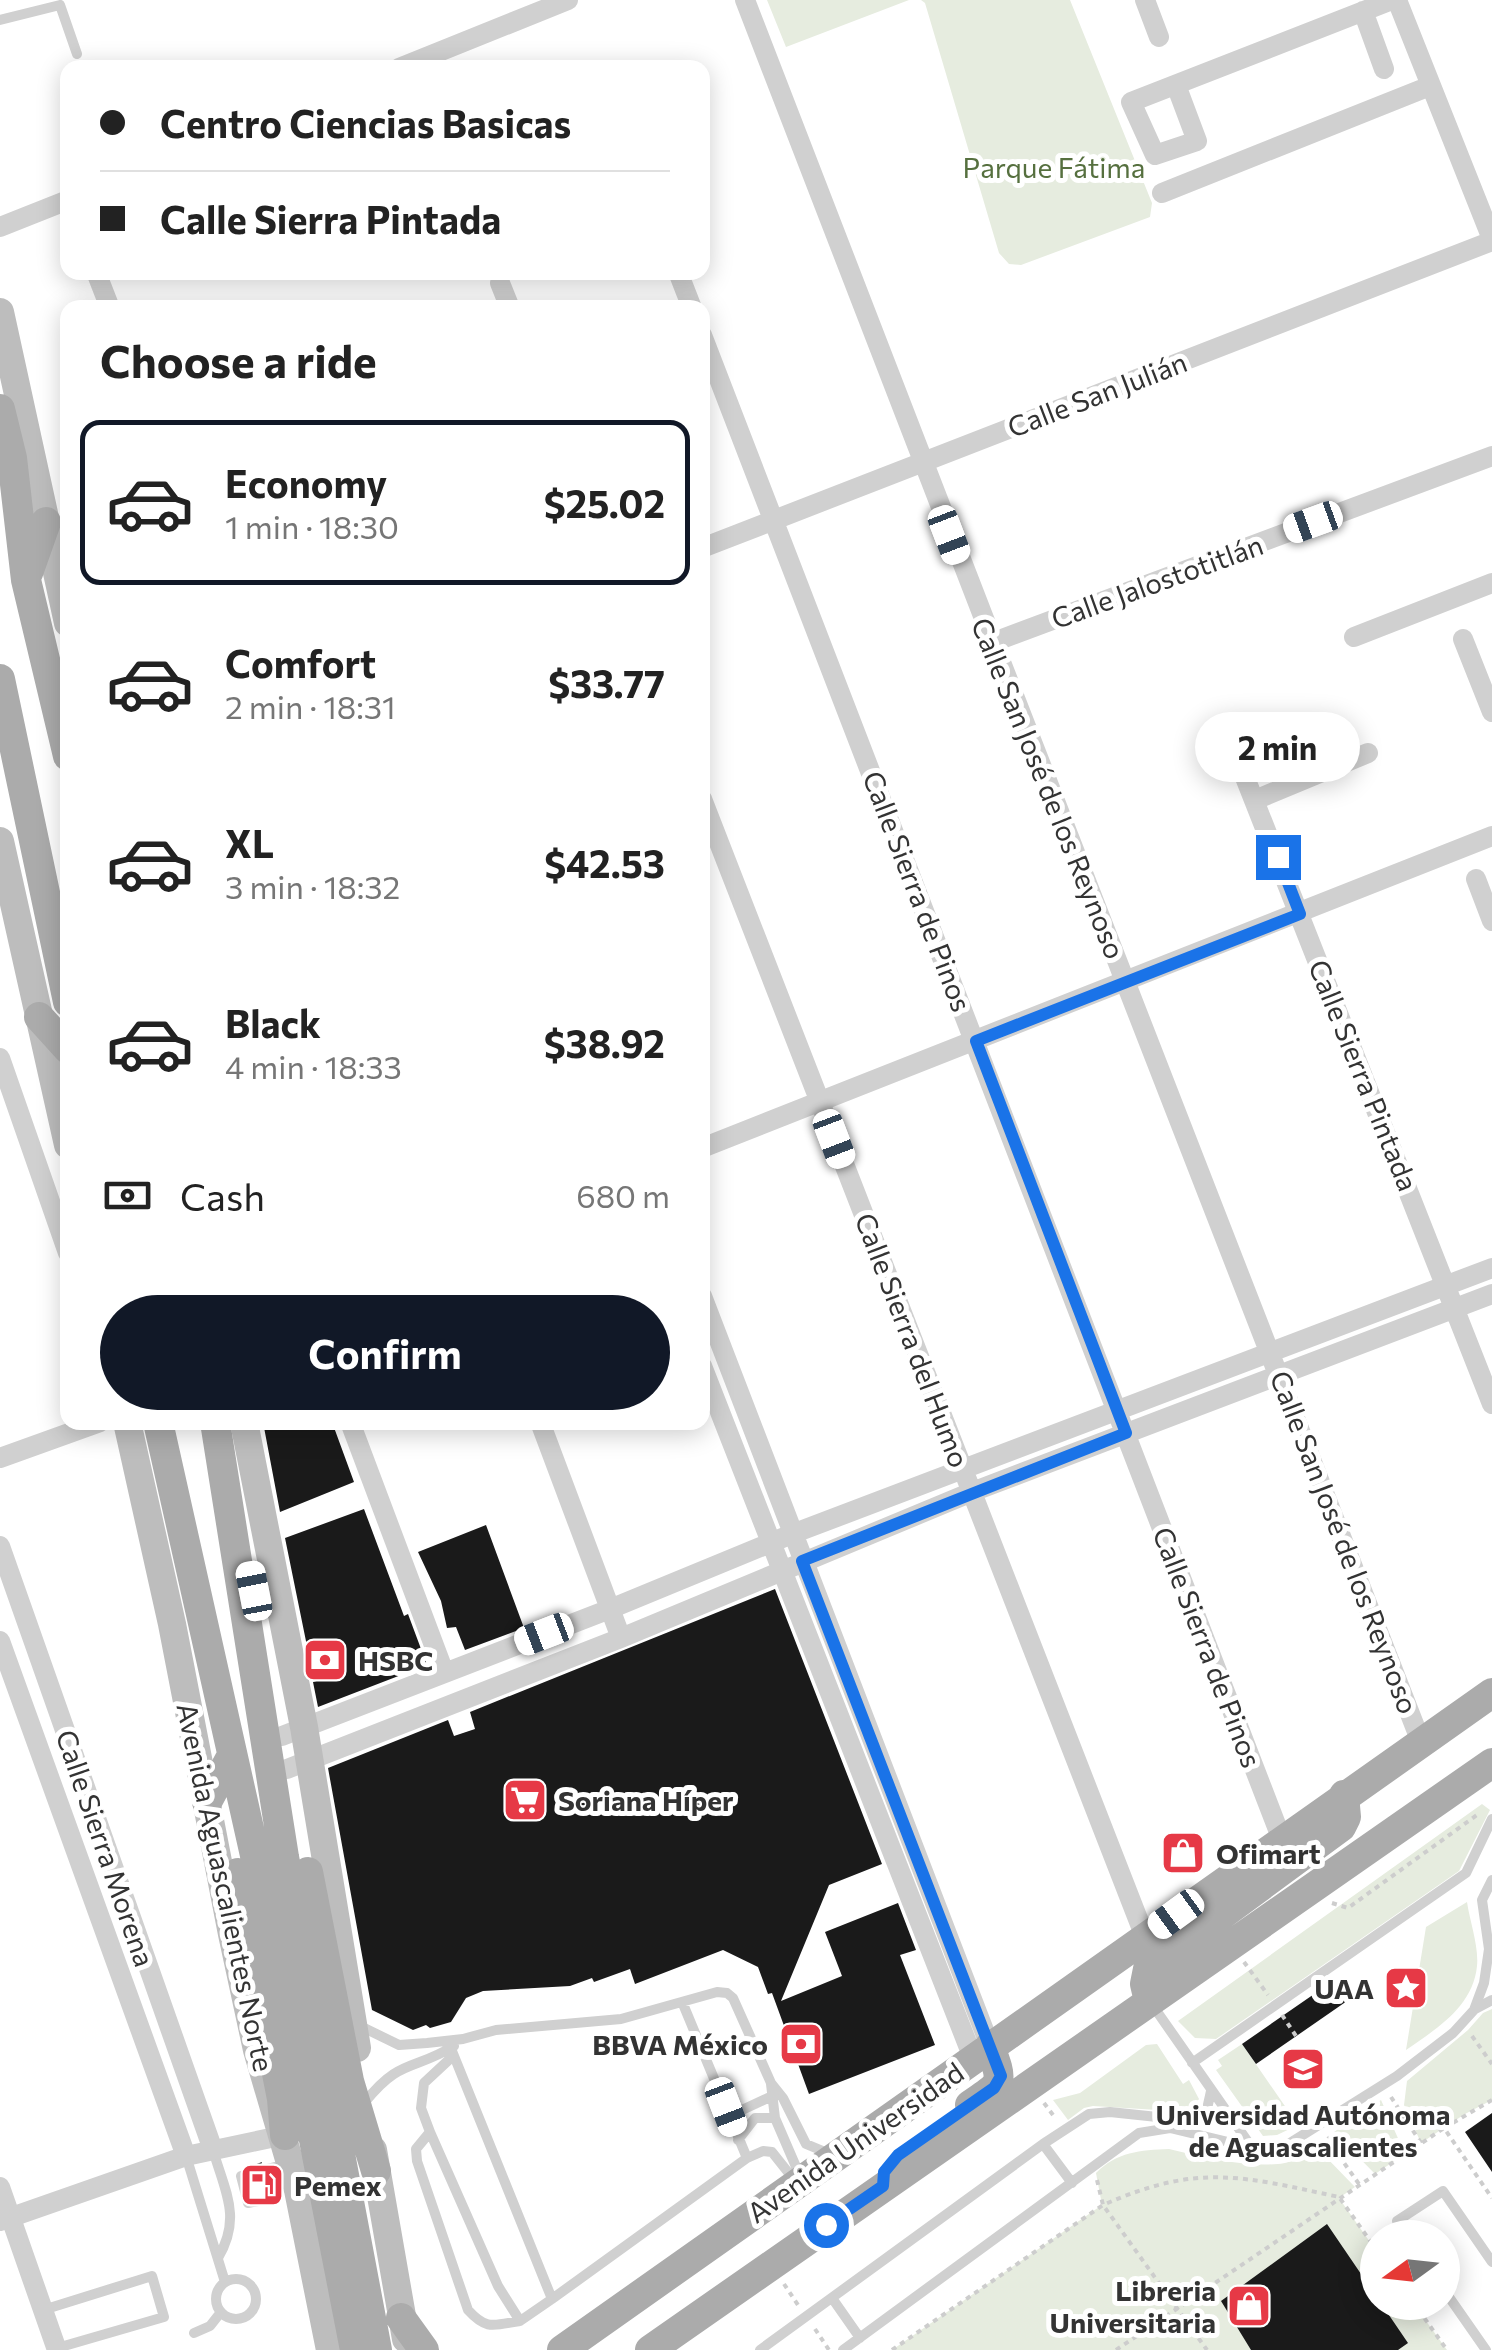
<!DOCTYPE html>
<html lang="en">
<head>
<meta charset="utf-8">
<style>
  :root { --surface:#fff; --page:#f6f6f6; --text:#222; --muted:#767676; --line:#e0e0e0; --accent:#111827 }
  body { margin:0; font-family:Commissioner,sans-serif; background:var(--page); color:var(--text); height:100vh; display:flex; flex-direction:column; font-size:38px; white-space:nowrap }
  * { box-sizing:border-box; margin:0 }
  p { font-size:32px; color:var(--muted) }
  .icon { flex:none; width:55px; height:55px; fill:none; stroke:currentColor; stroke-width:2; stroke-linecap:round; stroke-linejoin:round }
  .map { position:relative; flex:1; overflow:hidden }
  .drawer { position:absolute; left:60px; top:300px; width:650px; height:1130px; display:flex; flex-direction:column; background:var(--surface); border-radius:20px; box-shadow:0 5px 25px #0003 }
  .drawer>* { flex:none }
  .hud { position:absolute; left:60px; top:60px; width:650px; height:220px; border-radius:20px; box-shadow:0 5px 25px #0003; display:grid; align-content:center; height:220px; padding:0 40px; background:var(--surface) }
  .needle { width:65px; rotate:255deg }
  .controls { position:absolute; left:1360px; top:2220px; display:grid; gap:20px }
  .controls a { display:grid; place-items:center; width:100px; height:100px; border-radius:50%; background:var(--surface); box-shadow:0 5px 25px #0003; font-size:50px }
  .end { position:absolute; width:45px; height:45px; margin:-22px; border:12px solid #1a73e8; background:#fff; box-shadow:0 0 0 5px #fff }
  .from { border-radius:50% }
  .bubble { position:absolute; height:70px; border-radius:35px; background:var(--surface); box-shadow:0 5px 25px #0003; font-size:32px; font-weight:700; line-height:70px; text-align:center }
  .car { position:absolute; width:30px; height:60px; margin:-30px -15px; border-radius:12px; box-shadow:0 0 8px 2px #0007; background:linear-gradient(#fff 24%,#345 0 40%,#fff 0 76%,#345 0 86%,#fff 0) }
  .hud b { display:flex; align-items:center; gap:35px; height:95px; font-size:38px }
  .hud b+b { border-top:2px solid var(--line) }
  .hud i { width:25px; height:25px; background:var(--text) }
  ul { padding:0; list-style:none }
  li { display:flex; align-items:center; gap:30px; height:165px; margin:0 20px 15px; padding:0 20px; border:5px solid transparent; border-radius:20px }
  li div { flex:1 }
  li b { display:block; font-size:38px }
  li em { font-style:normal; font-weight:700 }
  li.current { border-color:var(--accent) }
  li>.icon { width:90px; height:90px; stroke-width:1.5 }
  h2 { padding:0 40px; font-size:45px; line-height:120px }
  .pay { display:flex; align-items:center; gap:25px; height:110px; padding:0 40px; font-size:38px }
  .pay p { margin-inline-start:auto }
  .button { display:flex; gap:20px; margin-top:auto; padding:20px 40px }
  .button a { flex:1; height:115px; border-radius:60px; background:var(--accent); color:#fff; font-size:40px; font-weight:700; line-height:115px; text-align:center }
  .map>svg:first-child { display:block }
</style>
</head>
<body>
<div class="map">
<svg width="1492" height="2350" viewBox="0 0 1492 2350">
  <rect width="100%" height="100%" fill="#fff"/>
  <path fill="#e6ecdf" d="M767,0H909L786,47Z
    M921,0H1070L1152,203L1150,217L1021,265L1009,264L999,253L925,3Z
    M1482,1804L1490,1810L1459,1871L1216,2039L1195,2038L1178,2021Z
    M1467,1902C1470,1922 1479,1947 1477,1966C1473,2007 1436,2029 1406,2050L1426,1927Z
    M1492,2009V2100L1465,2114L1421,2143L1404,2105L1407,2081L1468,2030L1483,2013Z
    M1157,2044L1183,2084L1189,2080L1199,2099L1190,2112L1093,2106L1084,2108L1068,2120L1053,2100L1080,2093L1146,2045Z
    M1242,2044L1298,2125L1277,2135L1263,2136L1216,2070L1222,2066L1218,2060Z
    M1381,2100L1405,2154L1375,2174L1334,2132Z
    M1169,2149C1204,2157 1241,2167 1278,2164C1294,2163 1300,2154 1323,2154L1355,2187L1339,2198L1377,2252L1378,2302L1413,2303L1447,2350H892L1102,2205L1096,2173C1117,2152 1140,2150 1169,2149Z"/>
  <path fill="#1a1a1a" d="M263,1422H332L354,1482L280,1512Z
    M364,1509L404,1616L408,1614L427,1665L318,1707L313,1682L331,1677L320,1647L308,1651L285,1538Z
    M486,1525L524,1628L465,1650L456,1627L447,1628L441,1601L418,1552Z
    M775,1589L882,1864L829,1885L781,2001L842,1976L825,1932L898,1903L916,1950L900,1955L935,2045L809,2094L772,1993L768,1994L758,1967L723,1950L635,1984L630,1969L594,1982L592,1978L570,1986L483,1991L466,1998L451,2022L430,2028L426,2025L413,2030L372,2010L328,1768L448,1720L454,1736L475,1729L470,1712Z
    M1333,1981L1347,2001L1256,2064L1242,2044Z
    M1492,2113V2172L1465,2132Z
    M262,2162L259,2172L269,2177L277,2200L266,2204L265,2196L255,2193L252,2182L257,2175L251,2166Z
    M1327,2224L1408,2343L1398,2350H1251L1221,2301Z"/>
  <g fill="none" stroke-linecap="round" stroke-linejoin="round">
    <path stroke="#cdcdcd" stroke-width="4" stroke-dasharray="5 5" stroke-linecap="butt" d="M1332,1903L1348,1908L1477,1815
      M1244,1962L1268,1995
      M1282,2015L1296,2036
      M1472,2036L1492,2064
      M1391,2097L1421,2143
      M1492,2100L1444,2128L1492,2198
      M1044,2103L1056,2119
      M1327,2139L1359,2184
      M1311,2150L1332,2136
      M1097,2180L1103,2205C1198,2163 1241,2176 1339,2197L1378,2252
      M784,2284L798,2305
      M1413,2302L1447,2350
      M815,2329L829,2350
      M892,2350L1103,2205L1207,2350
      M1116,2350L1444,2128"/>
    <path stroke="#d0d0d0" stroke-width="10" d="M0,20L60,5L77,54
      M1151,2003L1253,2149
      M1475,2009L1492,2000
      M358,2025L399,2045L427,2043L463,2039L496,2030L621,2019L717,1992L727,1993L733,1998L771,2083L783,2098L806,2144L830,2154
      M448,2041L552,2299L747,2158L683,2004
      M453,2056L424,2083L421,2108L430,2132L498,2286L520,2321L552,2299
      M1192,2063L1466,1873L1492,1819
      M771,2084L775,2118L800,2176
      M365,2102C400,2058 413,2071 454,2046
      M725,2107L742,2110L770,2097
      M430,2132L416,2149L417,2161L468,2310C487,2331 494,2325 520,2321
      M738,2140L755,2118H775
      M1043,2144L1072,2183
      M213,2150C225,2192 242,2217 218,2258
      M186,2156L225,2282
      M747,2158L763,2151L772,2152L795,2181
      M267,2169L290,2163
      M248,2174L241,2176L248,2203L258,2201
      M1408,2238L1397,2221L1443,2191L1492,2262
      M216 2299a20 20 0 1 1 40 0a20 20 0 1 1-40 0Z
      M1442,2287L1486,2350
      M832,2298L860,2338
      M43,2310L152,2276L164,2317L57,2348
      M194,2333L210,2326L221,2312
      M760,2350L1043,2144L1089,2114L1110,2112L1195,2121L1207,2109L1211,2091
      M843,2350L1139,2133L1170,2128L1274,2153L1397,2076L1453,2033L1474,2010L1484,1983L1489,1949L1482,1900L1492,1880"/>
    <path stroke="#d0d0d0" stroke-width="20" d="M745,0C967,582 1198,1160 1421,1742
      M1145,0L1159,37
      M1397,0L1492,239
      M1363,11L1384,69
      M399,68L568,0
      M1176,85L1197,141L1155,155L1131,102L1392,0
      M1162,193L1430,86
      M0,227L68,200
      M96,272L110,308
      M678,272L692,308
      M500,283L510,308
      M702,335L1282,1840
      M702,548L1492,241
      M1354,637L1492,583
      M1463,639L1492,712
      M991,643L1492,456
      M1233,747L1492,1404
      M702,799L1145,1937
      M1255,800L1368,753
      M1476,879L1492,921
      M0,1058L68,1253
      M702,1148L1492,836
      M702,1296L990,2046
      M702,1366L973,2058
      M350,1422L444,1672
      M540,1422L621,1638
      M0,1458L100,1422
      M0,1546L213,2150
      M0,1641L186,2156
      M282,1736L610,1609L792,1534L1492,1268
      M287,1769L621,1638L972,1492L1492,1294
      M0,2187L57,2350
      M0,2221L186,2156L285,2135"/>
    <path stroke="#bdbdbd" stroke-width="28" d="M0,312L68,623
      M0,841L68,1145
      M127,1422L172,1624L232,1934L257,2050L298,2190L330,2350
      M244,1422L304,1727L357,2048
      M373,2150L406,2339"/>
    <path stroke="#ababab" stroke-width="30" d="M0,409L12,458L26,580L68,756
      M28,573L46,522
      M0,679L68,1002
      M39,1017L68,1049
      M158,1422L282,1976L355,2350
      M215,1422L284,1857L377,2350
      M207,1802L231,1757
      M308,1872L349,2081L376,2171
      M238,1873L282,2099L285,2135
      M1149,2001L1145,1984L1148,1969L1341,1827L1346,1817L1344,1795
      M970,2105C1003,2082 1004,2085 990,2046
      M401,2318L424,2350
      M562,2350L1492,1693
      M650,2350L1492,1763"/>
  </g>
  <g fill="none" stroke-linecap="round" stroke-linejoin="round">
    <path stroke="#1a73e8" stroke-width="12" d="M826,2225L883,2186L884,2172L898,2155L994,2088L1001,2076L802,1561L1126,1433L976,1041L1300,914L1278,857"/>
  </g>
  <defs>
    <symbol id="bank-square" viewBox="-11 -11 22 22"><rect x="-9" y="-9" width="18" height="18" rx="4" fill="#e63946" stroke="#fff"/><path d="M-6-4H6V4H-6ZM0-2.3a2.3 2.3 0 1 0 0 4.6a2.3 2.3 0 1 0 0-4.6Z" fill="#fff"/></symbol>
    <symbol id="supermarket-square" viewBox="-11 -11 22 22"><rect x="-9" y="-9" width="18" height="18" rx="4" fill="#e63946" stroke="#fff"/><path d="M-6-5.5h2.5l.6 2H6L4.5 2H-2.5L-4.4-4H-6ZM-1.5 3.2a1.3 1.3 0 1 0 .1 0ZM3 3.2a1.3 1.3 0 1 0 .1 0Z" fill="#fff"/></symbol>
    <symbol id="shop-square" viewBox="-11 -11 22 22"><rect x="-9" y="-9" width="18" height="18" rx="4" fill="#e63946" stroke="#fff"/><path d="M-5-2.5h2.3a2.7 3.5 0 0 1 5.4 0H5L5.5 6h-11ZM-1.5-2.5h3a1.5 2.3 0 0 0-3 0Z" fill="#fff"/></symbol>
    <symbol id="sight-square" viewBox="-11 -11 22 22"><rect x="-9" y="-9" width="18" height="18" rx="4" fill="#e63946" stroke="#fff"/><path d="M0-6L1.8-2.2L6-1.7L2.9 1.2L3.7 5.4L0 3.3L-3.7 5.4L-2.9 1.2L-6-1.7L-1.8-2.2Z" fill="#fff"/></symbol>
    <symbol id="university-square" viewBox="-11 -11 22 22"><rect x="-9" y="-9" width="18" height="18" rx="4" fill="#e63946" stroke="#fff"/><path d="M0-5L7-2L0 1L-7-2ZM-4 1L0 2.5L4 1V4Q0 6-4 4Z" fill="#fff"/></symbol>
    <symbol id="fuel-square" viewBox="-11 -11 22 22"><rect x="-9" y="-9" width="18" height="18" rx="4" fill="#e63946" stroke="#fff"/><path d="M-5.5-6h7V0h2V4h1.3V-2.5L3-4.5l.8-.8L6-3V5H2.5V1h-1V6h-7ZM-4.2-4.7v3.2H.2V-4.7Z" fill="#fff"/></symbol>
  </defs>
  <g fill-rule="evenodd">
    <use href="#bank-square" x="300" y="1635" width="50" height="50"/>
    <use href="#supermarket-square" x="500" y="1775" width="50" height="50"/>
    <use href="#shop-square" x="1158" y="1828" width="50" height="50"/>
    <use href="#sight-square" x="1381" y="1963" width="50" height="50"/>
    <use href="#bank-square" x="776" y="2019" width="50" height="50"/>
    <use href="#university-square" x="1278" y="2044" width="50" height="50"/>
    <use href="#fuel-square" x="237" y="2160" width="50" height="50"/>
    <use href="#shop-square" x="1224" y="2281" width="50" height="50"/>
  </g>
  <g text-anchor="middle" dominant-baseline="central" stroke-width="10" stroke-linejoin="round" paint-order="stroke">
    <g font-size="28" fill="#56703f" stroke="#fff">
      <text x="1054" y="167">Parque Fátima</text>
    </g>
    <g font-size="28" fill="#333" stroke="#fff">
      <text transform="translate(1097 394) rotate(-21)">Calle San Julián</text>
      <text transform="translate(1157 581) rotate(-20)">Calle Jalostotitlán</text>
      <text transform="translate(1049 788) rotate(68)">Calle San José de los Reynoso</text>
      <text transform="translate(918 891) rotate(69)">Calle Sierra de Pinos</text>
      <text transform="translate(1364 1075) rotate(68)">Calle Sierra Pintada</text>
      <text transform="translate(913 1340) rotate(69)">Calle Sierra del Humo</text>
      <text transform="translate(1345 1542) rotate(69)">Calle San José de los Reynoso</text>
      <text transform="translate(1208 1647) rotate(69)">Calle Sierra de Pinos</text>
      <text transform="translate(106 1848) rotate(71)">Calle Sierra Morena</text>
      <text transform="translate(226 1887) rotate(78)">Avenida Aguascalientes Norte</text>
      <text transform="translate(855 2142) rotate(-35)">Avenida Universidad</text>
    </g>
    <g font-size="28" font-weight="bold" fill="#333" stroke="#fff" text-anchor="start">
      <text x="358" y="1660">HSBC</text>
      <text x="558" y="1800">Soriana Híper</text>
      <text x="1216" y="1853">Ofimart</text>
      <text x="1374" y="1988" text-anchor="end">UAA</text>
      <text x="768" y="2044" text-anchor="end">BBVA México</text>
      <text x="1303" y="2114" text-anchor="middle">Universidad Autónoma<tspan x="1303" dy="32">de Aguascalientes</tspan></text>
      <text x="294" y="2185">Pemex</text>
      <text x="1216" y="2290" text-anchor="end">Libreria<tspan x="1216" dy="32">Universitaria</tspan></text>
    </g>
  </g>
</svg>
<div class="controls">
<a><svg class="needle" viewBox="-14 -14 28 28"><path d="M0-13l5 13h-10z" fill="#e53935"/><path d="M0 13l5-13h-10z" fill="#767676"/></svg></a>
</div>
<i class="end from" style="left:826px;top:2225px"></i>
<i class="end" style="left:1278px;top:857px"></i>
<div class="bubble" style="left:1195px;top:712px;width:165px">2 min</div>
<i class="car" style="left:1313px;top:522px;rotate:250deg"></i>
<i class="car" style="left:949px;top:535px;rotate:159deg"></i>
<i class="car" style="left:834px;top:1139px;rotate:159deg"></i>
<i class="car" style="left:254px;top:1591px;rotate:349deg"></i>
<i class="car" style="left:544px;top:1634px;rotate:249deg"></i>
<i class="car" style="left:1176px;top:1914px;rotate:234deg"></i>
<i class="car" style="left:726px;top:2107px;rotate:159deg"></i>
<div class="hud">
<b><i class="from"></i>Centro Ciencias Basicas</b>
<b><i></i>Calle Sierra Pintada</b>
</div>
<section class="drawer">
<h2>Choose a ride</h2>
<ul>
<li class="current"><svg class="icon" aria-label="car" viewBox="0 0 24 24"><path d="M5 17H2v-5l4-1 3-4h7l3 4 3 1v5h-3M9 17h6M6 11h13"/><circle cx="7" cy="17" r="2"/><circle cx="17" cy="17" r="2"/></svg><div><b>Economy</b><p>1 min · 18:30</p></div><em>$25.02</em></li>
<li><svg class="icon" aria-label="car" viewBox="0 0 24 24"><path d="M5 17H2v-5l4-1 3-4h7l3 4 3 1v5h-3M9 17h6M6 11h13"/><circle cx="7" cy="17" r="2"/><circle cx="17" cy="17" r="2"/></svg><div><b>Comfort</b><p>2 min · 18:31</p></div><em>$33.77</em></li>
<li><svg class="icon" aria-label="car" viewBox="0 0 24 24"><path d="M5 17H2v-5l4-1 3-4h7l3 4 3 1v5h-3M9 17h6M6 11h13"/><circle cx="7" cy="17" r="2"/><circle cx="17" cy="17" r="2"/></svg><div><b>XL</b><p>3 min · 18:32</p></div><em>$42.53</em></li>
<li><svg class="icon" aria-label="car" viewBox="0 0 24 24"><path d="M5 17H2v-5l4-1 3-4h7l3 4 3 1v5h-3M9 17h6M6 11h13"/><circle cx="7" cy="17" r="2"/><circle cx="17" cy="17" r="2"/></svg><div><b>Black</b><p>4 min · 18:33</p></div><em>$38.92</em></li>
</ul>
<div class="pay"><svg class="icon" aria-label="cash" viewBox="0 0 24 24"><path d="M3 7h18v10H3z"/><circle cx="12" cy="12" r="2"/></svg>Cash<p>680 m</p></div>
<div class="button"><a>Confirm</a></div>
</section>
</div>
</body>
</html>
